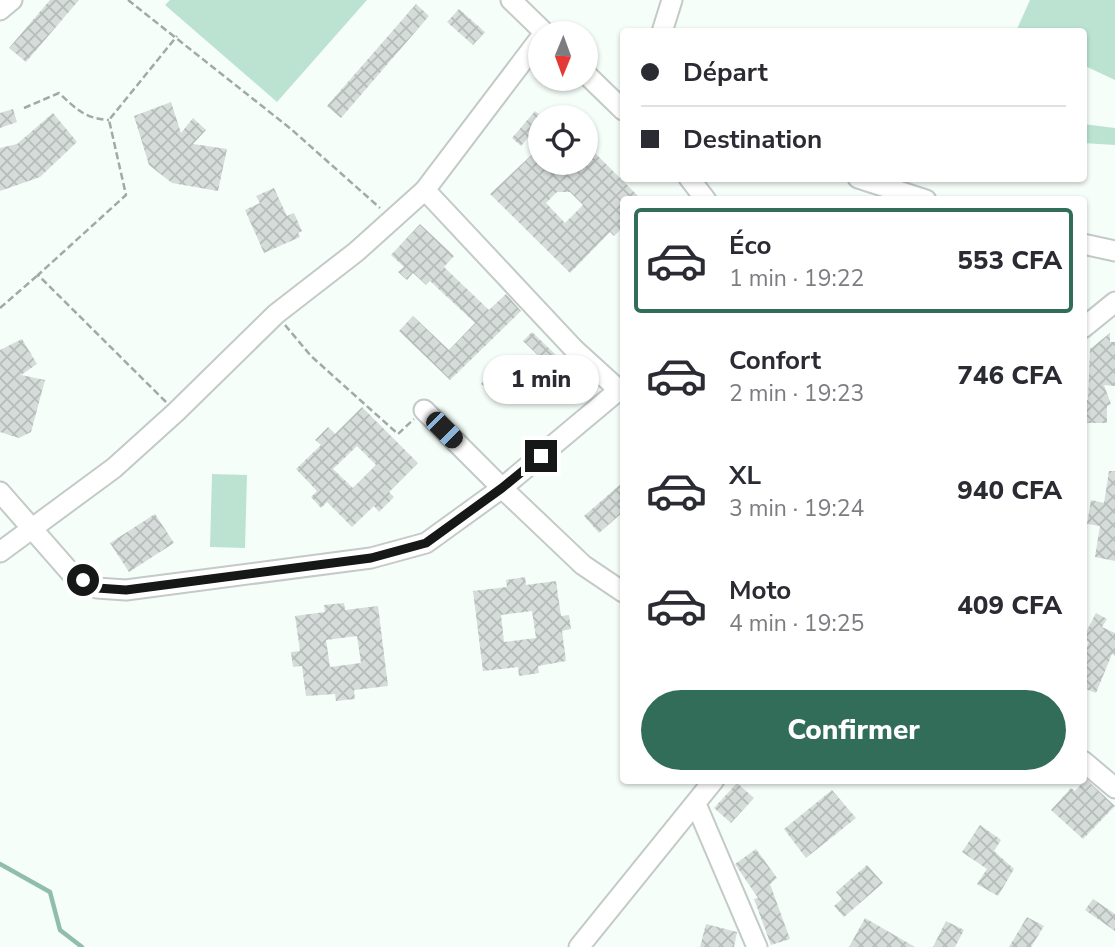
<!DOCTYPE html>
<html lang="fr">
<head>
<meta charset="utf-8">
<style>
  :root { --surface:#fff; --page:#f7f7f7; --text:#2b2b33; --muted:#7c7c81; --line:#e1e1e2; --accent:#316d58 }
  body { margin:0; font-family:"Nunito Sans",sans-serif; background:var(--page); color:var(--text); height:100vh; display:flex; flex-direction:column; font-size:26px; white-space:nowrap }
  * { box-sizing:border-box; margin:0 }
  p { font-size:23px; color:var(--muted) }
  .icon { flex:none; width:38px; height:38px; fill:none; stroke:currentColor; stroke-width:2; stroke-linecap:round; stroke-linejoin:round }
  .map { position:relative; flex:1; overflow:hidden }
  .side { position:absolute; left:620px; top:196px; width:467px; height:588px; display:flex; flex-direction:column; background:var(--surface); border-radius:7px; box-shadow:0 2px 5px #0004 }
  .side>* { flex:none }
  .guide { position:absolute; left:620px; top:28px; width:467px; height:154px; border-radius:7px; box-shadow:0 2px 5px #0004; display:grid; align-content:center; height:154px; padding:0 21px; background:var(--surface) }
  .needle { width:46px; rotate:181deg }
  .fabs { position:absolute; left:528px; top:21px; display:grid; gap:14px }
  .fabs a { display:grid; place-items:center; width:70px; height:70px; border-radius:50%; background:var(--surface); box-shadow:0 2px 5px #0004; font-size:35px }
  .end { position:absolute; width:32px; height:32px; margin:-16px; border:9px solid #161817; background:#fff; box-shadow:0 0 0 4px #fff }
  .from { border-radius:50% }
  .bubble { position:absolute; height:49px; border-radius:24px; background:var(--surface); box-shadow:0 2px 5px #0004; font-size:23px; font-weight:800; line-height:49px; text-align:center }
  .car { position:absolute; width:21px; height:42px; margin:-21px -10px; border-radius:9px; box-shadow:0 0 5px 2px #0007; background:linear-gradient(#222 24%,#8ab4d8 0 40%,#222 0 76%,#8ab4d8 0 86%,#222 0) }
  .guide b { display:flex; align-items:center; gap:24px; height:66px; font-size:26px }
  .guide b+b { border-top:2px solid var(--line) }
  .guide i { width:18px; height:18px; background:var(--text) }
  ul { padding:12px 0 0; list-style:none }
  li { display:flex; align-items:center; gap:21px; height:105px; margin:0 14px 10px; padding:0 7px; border:4px solid transparent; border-radius:7px }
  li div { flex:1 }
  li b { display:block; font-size:26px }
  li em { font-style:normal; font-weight:800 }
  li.selected { border-color:var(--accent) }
  li>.icon { width:63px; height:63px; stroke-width:1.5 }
  .primary-button { display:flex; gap:14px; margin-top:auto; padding:14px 21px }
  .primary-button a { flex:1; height:80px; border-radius:42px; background:var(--accent); color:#fff; font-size:28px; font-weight:800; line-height:80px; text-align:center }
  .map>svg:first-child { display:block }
</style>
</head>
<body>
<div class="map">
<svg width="1115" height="947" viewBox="0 0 1115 947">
  <defs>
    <pattern id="building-cross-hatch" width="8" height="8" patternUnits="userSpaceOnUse" patternTransform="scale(1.75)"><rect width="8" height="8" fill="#d5dcd9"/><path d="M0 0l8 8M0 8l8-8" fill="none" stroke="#b6bcba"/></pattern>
  </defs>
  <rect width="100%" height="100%" fill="#f6fefa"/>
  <path fill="#bce3d2" d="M170,0H367L277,102L165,5Z
    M1030,0H1115V80L1083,65V32L1016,31Z
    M1083,124L1115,128V145L1083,143Z
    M212,474L247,475L245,548L210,547Z"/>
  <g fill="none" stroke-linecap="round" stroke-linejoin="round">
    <path stroke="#90beab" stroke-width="4.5" d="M0,864L50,892L60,930L82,947"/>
  </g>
  <path fill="url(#building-cross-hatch)" fill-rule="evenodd" d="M50,0H79L26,62L9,48Z
    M416,4L429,16L341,118L327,106Z
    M459,9L485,32L473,45L447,22Z
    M171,102L181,133L193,118L206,130L193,144L227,149L218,191L172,183L149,165L134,116Z
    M13,109L17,122L0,128V113Z
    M535,111L542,117L541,122L521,146L512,138Z
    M53,113L77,142L40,177L0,191V148L17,144Z
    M586,144L642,200H623V227L614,236L610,232L570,273L490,194L541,146V163H586ZM557,192H570L583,205L565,223L546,203Z
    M274,188L287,216L294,213L302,231L298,233L300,237L264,253L245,210L260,203L256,196Z
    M420,224L454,256L444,267L489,310L506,294L521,311L450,380L399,331L413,316L449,350L475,323L430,281L426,285L413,273L407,280L398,272L404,267L391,255Z
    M532,332L555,354L546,363L523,341Z
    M1110,333V342H1115V386L1104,385L1111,404L1107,406V423H1083V400H1088L1090,349Z
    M22,339L37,364L21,375L45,380L31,432L19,438L0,432V350Z
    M489,373L513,390L505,401L481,384Z
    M362,407L418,463L389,492L394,497L379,512L374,506L352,527L327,502L321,508L311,497L317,491L296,469L321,445L315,440L328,427L335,434ZM357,446L376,465L353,488L333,469Z
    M1109,471H1115V561L1095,557L1100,526L1087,524L1091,500L1104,503Z
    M623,482V512L599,533L584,516Z
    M155,514L174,543L129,572L110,543Z
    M525,577L526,585L556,581L561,616L569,615L571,629L562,631L566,661L538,666L539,673L519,676L518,667L483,671L473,591L507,587L506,580ZM532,611L536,638L504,642L501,615Z
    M344,603L345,610L378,606L388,686L354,690L355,699L336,701L335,694L306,696L302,666L293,667L291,652L300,651L295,616L325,612L324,605ZM357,636L361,663L330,667L326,640Z
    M1096,613L1107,619L1102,627L1115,633V656L1112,654L1096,693L1083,688V657L1089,642L1083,638Z
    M1086,779L1115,806L1083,839L1051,810L1071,788L1075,791Z
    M737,783L754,798L731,823L714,808Z
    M832,790L856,818L806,858L784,829Z
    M980,825L1001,840L994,851L1014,869L998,896L977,884L987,869L962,852Z
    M756,849L777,878L770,884L790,939L771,945L754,899L758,898L735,864Z
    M867,865L883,883L844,917L834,906L842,899L836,892Z
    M1093,899L1115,914V931L1085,910Z
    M1027,917L1044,926L1031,947H1009Z
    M865,918L915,947H849Z
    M946,921L964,930L955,947H933Z
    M706,924L737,932L734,947H700Z"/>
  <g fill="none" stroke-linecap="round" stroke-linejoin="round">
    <defs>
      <path id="minor" d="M511,0L545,33
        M0,10L12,0
        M662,32L672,0
        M586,74L623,110
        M689,178L706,200
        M858,178L926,200
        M425,190L574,349L619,390L502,488L583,565L623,592
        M1083,244L1115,251
        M1083,328L1115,302
        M0,492L70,572L97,588L126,590L371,558L426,543L502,488L424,410
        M0,552L114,468L176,412L276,314L356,252L425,190L541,37
        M1083,761L1115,788
        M696,804L757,947
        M579,947L714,780"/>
    </defs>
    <use href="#minor" stroke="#c3cac7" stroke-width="23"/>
    <path stroke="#a3a9a6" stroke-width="2.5" stroke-dasharray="7 3.5" stroke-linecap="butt" d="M128,0L291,129L380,208
      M24,108L59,93C76,109 86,119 109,120
      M0,308L38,275
      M285,325L311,356L398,434L414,419
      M166,402L38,275L126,195L109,120L177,36"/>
    <use href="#minor" stroke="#fff" stroke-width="19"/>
  </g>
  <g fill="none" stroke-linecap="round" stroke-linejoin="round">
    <path stroke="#161817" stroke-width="9" d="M83,580L97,588L126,590L371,558L426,543L502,488L541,456"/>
  </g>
</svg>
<div class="fabs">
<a><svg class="needle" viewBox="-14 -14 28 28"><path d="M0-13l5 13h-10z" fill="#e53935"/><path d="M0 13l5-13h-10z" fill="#7c7c81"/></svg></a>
<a><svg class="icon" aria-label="locate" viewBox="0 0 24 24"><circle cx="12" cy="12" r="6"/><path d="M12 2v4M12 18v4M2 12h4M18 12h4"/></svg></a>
</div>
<i class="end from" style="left:83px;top:580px"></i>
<i class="end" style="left:541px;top:456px"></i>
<div class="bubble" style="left:483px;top:355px;width:116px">1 min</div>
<i class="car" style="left:444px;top:430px;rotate:135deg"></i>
<div class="guide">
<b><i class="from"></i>Départ</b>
<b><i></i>Destination</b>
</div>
<section class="side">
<ul>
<li class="selected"><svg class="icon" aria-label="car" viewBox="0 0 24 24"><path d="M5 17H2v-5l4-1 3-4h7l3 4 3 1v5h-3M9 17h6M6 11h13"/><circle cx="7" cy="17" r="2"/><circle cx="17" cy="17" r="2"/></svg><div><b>Éco</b><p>1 min · 19:22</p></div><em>553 CFA</em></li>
<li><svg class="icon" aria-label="car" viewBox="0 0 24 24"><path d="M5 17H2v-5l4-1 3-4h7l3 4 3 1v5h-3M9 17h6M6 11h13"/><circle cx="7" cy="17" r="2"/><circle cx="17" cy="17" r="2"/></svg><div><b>Confort</b><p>2 min · 19:23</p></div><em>746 CFA</em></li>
<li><svg class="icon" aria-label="car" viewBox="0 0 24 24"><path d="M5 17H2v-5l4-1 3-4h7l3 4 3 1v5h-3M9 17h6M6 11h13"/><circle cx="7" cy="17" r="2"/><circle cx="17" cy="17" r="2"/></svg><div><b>XL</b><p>3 min · 19:24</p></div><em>940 CFA</em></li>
<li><svg class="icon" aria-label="car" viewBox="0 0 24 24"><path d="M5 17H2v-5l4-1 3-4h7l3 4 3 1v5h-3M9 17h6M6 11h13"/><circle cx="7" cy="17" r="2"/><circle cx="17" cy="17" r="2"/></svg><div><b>Moto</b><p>4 min · 19:25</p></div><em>409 CFA</em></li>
</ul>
<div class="primary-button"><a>Confirmer</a></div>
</section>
</div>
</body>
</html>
